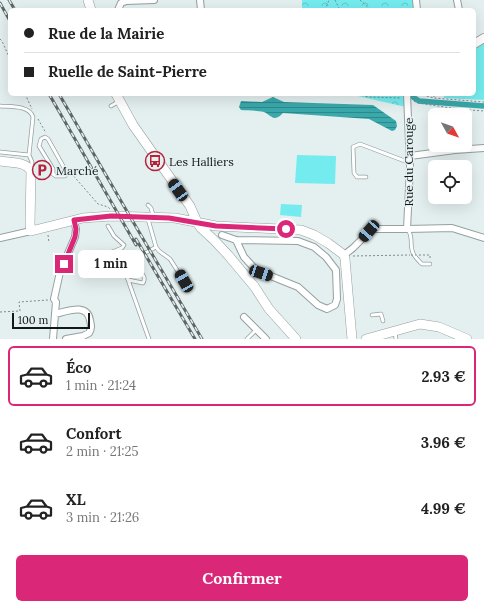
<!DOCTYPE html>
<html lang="fr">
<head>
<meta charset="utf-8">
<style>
  :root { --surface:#fff; --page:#f6f6f6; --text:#222; --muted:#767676; --line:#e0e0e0; --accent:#db2777 }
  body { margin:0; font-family:Lora,serif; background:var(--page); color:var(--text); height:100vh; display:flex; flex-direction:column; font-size:15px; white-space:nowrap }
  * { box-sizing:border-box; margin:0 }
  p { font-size:13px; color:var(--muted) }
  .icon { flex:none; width:22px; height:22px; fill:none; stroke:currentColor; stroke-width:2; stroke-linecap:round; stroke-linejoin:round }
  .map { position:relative; height:339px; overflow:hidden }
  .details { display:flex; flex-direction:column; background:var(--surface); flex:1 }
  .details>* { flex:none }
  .hud { position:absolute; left:8px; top:8px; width:468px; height:88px; border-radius:6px; box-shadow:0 4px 16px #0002; display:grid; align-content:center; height:88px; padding:0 16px; background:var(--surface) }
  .needle { width:26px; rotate:130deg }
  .tools { position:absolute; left:428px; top:108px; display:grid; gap:8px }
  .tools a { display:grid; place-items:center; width:44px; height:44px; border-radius:6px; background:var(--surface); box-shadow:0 4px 16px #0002; font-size:20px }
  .scale { position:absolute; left:12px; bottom:10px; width:78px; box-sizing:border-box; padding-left:4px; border:2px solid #141818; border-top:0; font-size:11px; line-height:14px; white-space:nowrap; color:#141818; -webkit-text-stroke:3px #e4efef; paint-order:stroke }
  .end { position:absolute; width:18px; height:18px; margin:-9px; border:5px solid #db2777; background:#fff; box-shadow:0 0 0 2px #fff }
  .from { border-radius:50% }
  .bubble { position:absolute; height:28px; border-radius:6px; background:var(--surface); box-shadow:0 4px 16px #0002; font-size:13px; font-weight:700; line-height:28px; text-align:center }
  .car { position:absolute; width:12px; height:24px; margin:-12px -6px; border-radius:5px; box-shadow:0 0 3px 1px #0007; background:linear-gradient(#222 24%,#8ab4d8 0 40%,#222 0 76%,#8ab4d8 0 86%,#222 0) }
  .hud b { display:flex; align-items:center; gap:14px; height:38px; font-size:15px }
  .hud b+b { border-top:1px solid var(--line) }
  .hud i { width:10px; height:10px; background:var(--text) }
  ul { padding:7px 0 0; list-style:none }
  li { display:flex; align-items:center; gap:12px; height:60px; margin:0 8px 6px; padding:0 8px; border:2px solid transparent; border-radius:6px }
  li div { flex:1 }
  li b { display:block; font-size:15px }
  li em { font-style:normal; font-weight:700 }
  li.current { border-color:var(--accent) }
  li>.icon { width:36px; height:36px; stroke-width:1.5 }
  .primary-button { display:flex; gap:8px; margin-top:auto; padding:8px 16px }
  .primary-button a { flex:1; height:46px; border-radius:6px; background:var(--accent); color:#fff; font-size:16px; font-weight:700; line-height:46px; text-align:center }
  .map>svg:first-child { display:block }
</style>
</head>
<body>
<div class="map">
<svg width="484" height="339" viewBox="0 0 484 339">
  <defs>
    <pattern id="park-crowns" width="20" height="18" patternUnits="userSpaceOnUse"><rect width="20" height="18" fill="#74ecef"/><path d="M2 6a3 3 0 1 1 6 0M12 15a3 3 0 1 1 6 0" fill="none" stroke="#64cacc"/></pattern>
    <pattern id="water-rules" width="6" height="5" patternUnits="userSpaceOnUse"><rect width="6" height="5" fill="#39a9ac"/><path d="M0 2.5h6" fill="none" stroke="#2f898b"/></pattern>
  </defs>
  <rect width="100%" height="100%" fill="#e4efef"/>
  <path fill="#74ecef" d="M484,40V100L444,98V94H474V48Z
    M297,155L336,156L335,184L295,183Z
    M281,204L302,205L301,217L280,215Z"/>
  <path fill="url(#park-crowns)" d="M302,0H412L414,10H302Z
    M349,94H405L406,107Z"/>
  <path fill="url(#water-rules)" d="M273,97L284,102L373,105L396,121L397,126L395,130L392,131L369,119L283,113C274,123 271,115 264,112C257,110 248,111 241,110L239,107L241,101L262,102Z"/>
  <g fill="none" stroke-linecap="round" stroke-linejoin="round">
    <path stroke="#39a9ac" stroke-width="5.5" d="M410,95L419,101L484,106"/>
    <defs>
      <path id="service" d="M0,106C10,107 29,105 33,117L29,155L32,162L31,168
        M111,106L118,102
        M0,152L29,155
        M33,173C41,170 50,171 56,176H65L67,173L48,139L45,137L41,139L39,146L53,169V173
        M366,177H357L354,173L353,147L360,144L410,163
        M148,205L151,208L153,215
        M148,219L156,247L159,251L170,259L184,281
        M408,230C413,236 410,243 412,250C413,256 418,260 422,264H430
        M102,256L122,248L124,245L114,236L108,226
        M127,277L149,339
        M128,280L143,283C148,275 137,271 135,263L138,257L156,247
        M372,315L381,314L383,321
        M395,332L396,339
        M247,339L256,330"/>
      <path id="minor" d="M200,0L201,10
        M416,0L417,10
        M457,0L459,10
        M118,10L121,3L126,1L154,0
        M410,156L455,150L484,148
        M407,229L452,228L484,238
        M222,235L236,240L298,241L314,247L326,257L336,270L337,299L335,305L327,309L318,305L298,287L256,270L244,257L236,240
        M0,238L31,231
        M344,255L353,248L372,229H407L410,167L407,94
        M55,314C68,311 87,303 90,320C91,325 92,328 89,333L83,336L66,339
        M244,317L266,339
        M53,339L56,302L54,299L60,272L75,237L76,229L74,220"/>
      <path id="tertiary" d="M474,44L484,38"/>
      <path id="secondary" d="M88,0L91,10
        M116,94L133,125L190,206L197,222L201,228L214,240L228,255L254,286L269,309L296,339
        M0,161C10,163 25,161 31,171L30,225L31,231L83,218L111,216L175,218L216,226L301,230L314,235L328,243L344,255L345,259L352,339
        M366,339L420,324L439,327L467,339"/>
    </defs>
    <use href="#service" stroke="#95a0a0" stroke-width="4.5"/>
    <use href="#minor" stroke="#95a0a0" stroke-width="8"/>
    <use href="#tertiary" stroke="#95a0a0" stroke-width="10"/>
    <use href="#secondary" stroke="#95a0a0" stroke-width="10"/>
    <path stroke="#818989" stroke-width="1" stroke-dasharray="2 2" stroke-linecap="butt" d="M335,0L340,10
      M360,0L371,10
      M325,10L329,0
      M0,39L2,41L10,59
      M25,94L32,109
      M358,94L368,97L401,98
      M419,94L434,98L484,102
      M434,97V94
      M414,101L418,103L458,109L484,111
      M38,119L46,133
      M71,173L98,204L108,207L110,209
      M48,235L49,243
      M419,255H430V259
      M353,256L410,255
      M0,312L20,311L19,302L48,300"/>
    <use href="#service" stroke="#fff" stroke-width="3"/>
    <use href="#minor" stroke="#fff" stroke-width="6"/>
    <use href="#tertiary" stroke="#fff" stroke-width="8"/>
    <use href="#secondary" stroke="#fff" stroke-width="9"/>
    <defs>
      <path id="rail" d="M9,0L15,10
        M0,3L10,21
        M49,94L136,245
        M59,94L132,220L202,339
        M136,239L195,339"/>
    </defs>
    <use href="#rail" stroke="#5f6666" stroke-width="3"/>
    <use href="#rail" stroke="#e4efef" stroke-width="1.5" stroke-dasharray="4.5" stroke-linecap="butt"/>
    <path stroke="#818989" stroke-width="1" stroke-dasharray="2 2" stroke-linecap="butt" d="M411,255H416"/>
  </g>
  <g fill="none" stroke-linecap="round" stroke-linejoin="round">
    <path stroke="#db2777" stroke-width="5" d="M64,264L75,237L76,229L74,220L111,216L169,218L216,226L286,229"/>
  </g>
  <defs>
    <symbol id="bus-ring" viewBox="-11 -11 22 22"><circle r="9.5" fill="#e4efef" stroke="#b4223c" stroke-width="1.5"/><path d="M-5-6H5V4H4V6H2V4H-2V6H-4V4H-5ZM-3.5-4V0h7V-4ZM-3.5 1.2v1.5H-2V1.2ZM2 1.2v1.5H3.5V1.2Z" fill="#b4223c"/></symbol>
    <symbol id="parking-ring" viewBox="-11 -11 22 22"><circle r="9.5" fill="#e4efef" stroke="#b4223c" stroke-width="1.5"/><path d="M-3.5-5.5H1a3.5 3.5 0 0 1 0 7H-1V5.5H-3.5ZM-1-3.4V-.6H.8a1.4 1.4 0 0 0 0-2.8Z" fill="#b4223c"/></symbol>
  </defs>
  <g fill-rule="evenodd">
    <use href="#bus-ring" x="144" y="150" width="22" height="22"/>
    <use href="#parking-ring" x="31" y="159" width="22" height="22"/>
  </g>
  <g text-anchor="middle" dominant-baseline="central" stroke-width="3" stroke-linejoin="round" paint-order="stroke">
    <g font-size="12" fill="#141818" stroke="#e4efef" text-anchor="start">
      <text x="169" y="161">Les Halliers</text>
      <text x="56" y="170">Marché</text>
    </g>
    <g font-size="12" fill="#141818" stroke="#e4efef">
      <text transform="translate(408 162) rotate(-90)">Rue du Carouge</text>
    </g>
  </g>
</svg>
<div class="tools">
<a><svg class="needle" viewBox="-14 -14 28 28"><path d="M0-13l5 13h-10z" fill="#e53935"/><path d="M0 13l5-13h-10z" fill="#767676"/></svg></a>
<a><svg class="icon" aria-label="locate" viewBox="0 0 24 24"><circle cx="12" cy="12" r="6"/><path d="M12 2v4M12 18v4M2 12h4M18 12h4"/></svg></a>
</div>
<div class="scale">100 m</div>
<i class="end from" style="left:286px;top:229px"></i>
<i class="end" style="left:64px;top:264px"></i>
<div class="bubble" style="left:78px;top:250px;width:66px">1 min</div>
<i class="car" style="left:178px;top:190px;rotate:325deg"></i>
<i class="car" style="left:369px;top:231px;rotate:221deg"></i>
<i class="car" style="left:261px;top:273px;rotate:108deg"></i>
<i class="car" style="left:184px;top:281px;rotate:330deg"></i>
<div class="hud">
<b><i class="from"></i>Rue de la Mairie</b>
<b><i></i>Ruelle de Saint-Pierre</b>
</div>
</div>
<section class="details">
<ul>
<li class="current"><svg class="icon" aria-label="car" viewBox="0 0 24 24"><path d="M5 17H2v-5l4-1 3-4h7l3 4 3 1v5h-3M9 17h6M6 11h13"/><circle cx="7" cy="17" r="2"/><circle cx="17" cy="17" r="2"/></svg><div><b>Éco</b><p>1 min · 21:24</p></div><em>2.93 €</em></li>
<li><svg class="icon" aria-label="car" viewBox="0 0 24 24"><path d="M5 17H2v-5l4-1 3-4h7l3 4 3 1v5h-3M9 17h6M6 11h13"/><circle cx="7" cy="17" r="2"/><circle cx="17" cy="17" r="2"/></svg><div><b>Confort</b><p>2 min · 21:25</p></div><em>3.96 €</em></li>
<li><svg class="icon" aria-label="car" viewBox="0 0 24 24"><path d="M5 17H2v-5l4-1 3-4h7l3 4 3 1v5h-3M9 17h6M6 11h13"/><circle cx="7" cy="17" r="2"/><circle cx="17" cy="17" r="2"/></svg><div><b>XL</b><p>3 min · 21:26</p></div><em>4.99 €</em></li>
</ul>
<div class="primary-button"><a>Confirmer</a></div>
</section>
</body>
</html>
